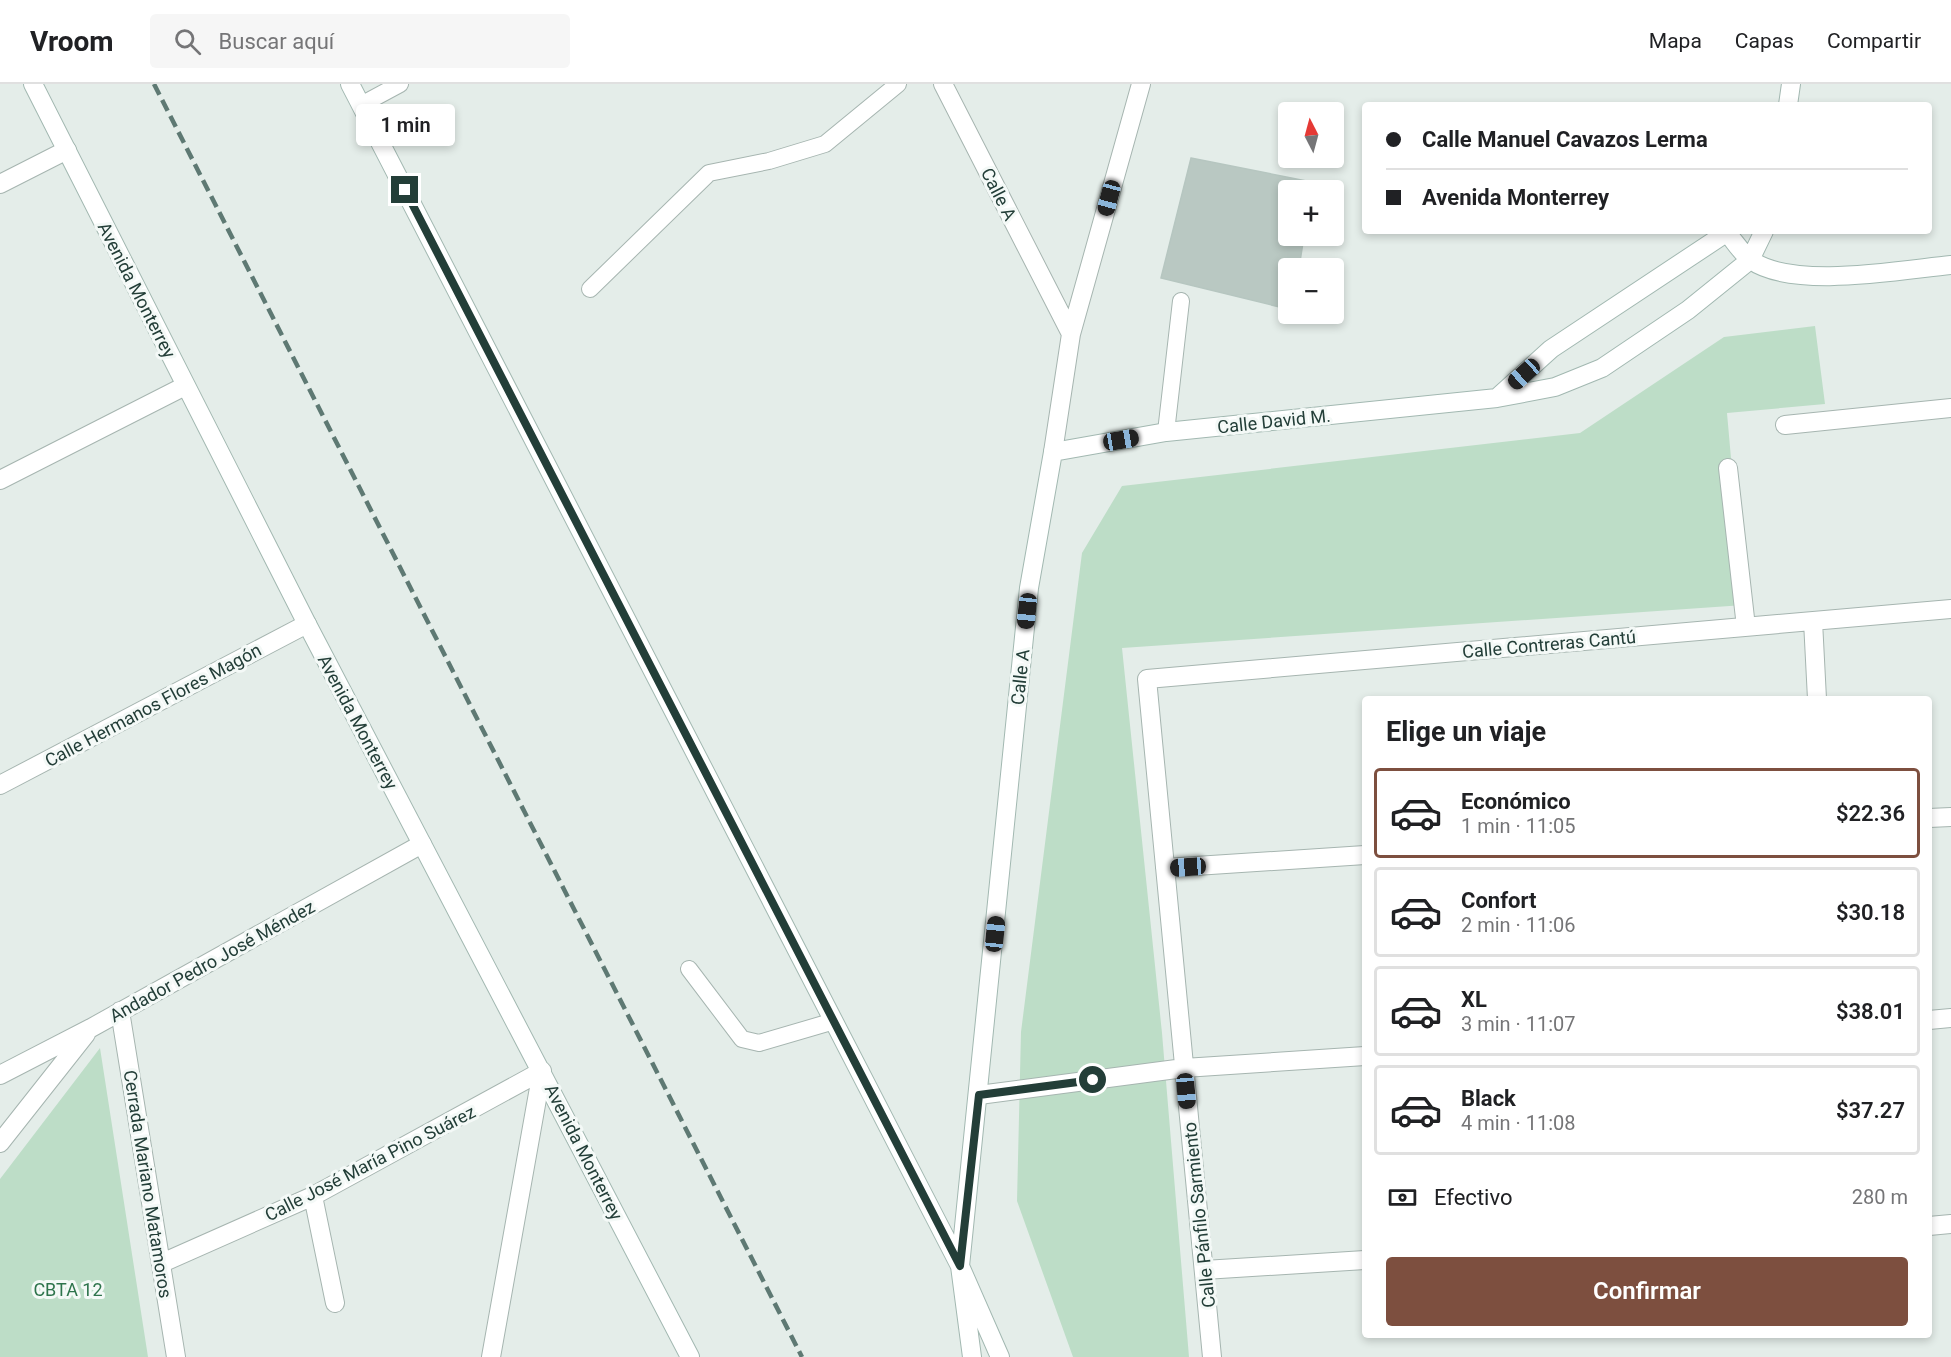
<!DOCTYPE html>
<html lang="es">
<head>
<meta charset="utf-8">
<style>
  :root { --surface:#fff; --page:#f6f6f6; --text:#202124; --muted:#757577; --line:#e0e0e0; --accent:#7d4f3f }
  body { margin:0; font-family:Roboto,sans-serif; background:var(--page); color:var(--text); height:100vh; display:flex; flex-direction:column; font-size:22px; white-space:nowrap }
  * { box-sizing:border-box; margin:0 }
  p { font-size:20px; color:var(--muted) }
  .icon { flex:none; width:33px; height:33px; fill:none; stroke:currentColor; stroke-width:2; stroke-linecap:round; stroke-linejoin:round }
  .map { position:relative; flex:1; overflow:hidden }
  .panel { position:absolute; left:1362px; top:612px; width:570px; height:642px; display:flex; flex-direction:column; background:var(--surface); border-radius:6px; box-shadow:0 3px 9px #0003 }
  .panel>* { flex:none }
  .guide { position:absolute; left:1362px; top:18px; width:570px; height:132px; border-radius:6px; box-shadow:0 3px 9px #0003; display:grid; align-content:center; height:132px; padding:0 24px; background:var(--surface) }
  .needle { width:39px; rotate:354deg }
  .fabs { position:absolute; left:1278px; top:18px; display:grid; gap:12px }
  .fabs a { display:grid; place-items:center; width:66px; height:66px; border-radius:6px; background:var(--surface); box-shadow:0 3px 9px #0003; font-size:30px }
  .end { position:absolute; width:27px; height:27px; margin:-14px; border:8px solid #233e38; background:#fff; box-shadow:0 0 0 3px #fff }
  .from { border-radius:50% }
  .bubble { position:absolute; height:42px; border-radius:6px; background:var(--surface); box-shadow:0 3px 9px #0003; font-size:20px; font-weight:600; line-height:42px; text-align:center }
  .car { position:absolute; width:18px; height:36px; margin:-18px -9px; border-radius:8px; box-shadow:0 0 4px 2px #0007; background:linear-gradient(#222 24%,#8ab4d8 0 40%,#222 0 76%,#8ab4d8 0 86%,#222 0) }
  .guide b { display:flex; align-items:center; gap:21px; height:57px; font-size:22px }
  .guide b+b { border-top:2px solid var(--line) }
  .guide i { width:15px; height:15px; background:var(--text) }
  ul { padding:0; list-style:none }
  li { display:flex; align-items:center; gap:18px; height:90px; margin:0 12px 9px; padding:0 12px; border:3px solid var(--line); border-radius:6px }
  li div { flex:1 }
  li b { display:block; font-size:22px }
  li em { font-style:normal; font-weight:600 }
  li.active { border-color:var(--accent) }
  li>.icon { width:54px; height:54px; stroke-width:1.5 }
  h2 { padding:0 24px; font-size:27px; line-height:72px }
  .pay { display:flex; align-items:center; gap:15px; height:66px; padding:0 24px; font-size:22px }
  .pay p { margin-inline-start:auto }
  .primary-button { display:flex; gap:12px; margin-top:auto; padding:12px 24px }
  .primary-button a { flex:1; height:69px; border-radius:6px; background:var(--accent); color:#fff; font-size:24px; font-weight:600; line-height:69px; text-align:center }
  header { display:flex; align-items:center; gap:36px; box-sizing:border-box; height:84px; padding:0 30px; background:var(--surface); border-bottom:2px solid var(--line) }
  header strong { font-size:28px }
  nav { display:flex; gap:33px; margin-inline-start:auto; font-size:21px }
  .search { width:420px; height:54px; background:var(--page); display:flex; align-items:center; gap:15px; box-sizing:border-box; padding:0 21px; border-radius:6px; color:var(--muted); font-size:22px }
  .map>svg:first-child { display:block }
</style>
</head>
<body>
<header>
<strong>Vroom</strong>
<div class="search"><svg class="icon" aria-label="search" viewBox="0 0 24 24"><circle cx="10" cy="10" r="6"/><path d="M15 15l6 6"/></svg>Buscar aquí</div>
<nav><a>Mapa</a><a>Capas</a><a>Compartir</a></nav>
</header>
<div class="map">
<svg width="1951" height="1273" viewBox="0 0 1951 1273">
  <rect width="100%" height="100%" fill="#e4ede9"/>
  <path fill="#bdddc7" d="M1815,242L1825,320L1727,329L1744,521L1122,564L1162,949L1189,1273H1073L1017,1117L1021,948L1082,469L1122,402L1580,349L1724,253Z
    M100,964L148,1273H0V1095Z"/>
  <path fill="#b9c8c2" stroke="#b6c6c0" stroke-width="1.5" d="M1191,74L1312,98L1311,106H1288V152H1304L1299,184H1288V225L1161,194Z"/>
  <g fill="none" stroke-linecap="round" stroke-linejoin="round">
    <defs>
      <path id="lane" d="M361,21L400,0
        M590,205L709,89L769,77L825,60L898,0
        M1166,348L1181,217
        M689,885L742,955L759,959L834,937"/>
      <path id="street" d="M943,0L1071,250L1053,368
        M0,100L67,66
        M1071,250L1141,0
        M1785,341L1951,324
        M1728,384L1746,543
        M0,396L185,302
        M1813,537L1817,615
        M0,701L307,540
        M1929,734L1951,733
        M1165,784L1365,771
        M120,927L176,1273
        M1929,936L1951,934
        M0,991L91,944L422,760
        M979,1011L1184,984L1365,972
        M0,1059L86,950
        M313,1112L335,1219
        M1929,1142L1951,1140
        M162,1179L313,1112L542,987
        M1204,1186L1365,1176
        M491,1273L542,987
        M1212,1273L1147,595L1951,525"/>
      <path id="secondary" d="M33,0L307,540L690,1273
        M350,0L960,1182L1000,1273
        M1788,21L1791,0
        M1726,148C1734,156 1741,169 1751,176C1792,206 1901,186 1951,181
        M1498,313L1551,265L1729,147
        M972,1273L960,1182L1029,504L1053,368L1166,348L1497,314L1555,303L1602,284L1688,226L1750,176L1764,147"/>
    </defs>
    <use href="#lane" stroke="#a6b5b0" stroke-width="18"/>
    <use href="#street" stroke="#a6b5b0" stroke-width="20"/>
    <use href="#secondary" stroke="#a2b8b1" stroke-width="20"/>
    <use href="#lane" stroke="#fff" stroke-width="16"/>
    <use href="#street" stroke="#fff" stroke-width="18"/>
    <use href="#secondary" stroke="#fff" stroke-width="18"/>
    <path stroke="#5e7973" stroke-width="4.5" stroke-dasharray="12 6" stroke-linecap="butt" d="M154,0L802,1273"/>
  </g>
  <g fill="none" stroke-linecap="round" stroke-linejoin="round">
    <path stroke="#233e38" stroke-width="8" d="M405,106L960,1182L979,1011L1093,996"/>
  </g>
  <g text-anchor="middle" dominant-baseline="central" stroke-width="6" stroke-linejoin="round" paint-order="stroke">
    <g font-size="18" fill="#233e38" stroke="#f4f9f7">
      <text transform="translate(999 110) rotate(63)">Calle A</text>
      <text transform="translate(137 206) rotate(63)">Avenida Monterrey</text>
      <text transform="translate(1274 337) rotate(-6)">Calle David M.</text>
      <text transform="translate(1549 560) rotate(-5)">Calle Contreras Cantú</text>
      <text transform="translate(1020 593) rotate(-84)">Calle A</text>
      <text transform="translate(153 621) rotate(-28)">Calle Hermanos Flores Magón</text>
      <text transform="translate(358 638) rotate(62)">Avenida Monterrey</text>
      <text transform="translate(212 877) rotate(-29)">Andador Pedro José Méndez</text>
      <text transform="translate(584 1068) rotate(63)">Avenida Monterrey</text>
      <text transform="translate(370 1079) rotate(-27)">Calle José María Pino Suárez</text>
      <text transform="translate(148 1100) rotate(81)">Cerrada Mariano Matamoros</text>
      <text transform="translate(1199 1131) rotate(-96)">Calle Pánfilo Sarmiento</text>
    </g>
    <g font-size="18" fill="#2e744c" stroke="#f4f9f7">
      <text x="68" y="1205">CBTA 12</text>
    </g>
  </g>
</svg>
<div class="fabs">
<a><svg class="needle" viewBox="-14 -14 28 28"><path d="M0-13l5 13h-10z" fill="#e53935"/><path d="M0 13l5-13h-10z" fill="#757577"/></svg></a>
<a>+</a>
<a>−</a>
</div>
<i class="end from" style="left:1093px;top:996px"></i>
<i class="end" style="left:405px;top:106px"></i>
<div class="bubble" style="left:356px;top:20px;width:99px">1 min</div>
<i class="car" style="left:1109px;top:114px;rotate:195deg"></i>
<i class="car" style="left:1524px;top:290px;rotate:228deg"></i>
<i class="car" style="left:1121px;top:356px;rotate:80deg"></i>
<i class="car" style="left:1027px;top:527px;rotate:186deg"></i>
<i class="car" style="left:1188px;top:783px;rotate:266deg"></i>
<i class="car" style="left:995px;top:850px;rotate:6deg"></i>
<i class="car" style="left:1186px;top:1007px;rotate:175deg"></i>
<div class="guide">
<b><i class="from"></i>Calle Manuel Cavazos Lerma</b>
<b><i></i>Avenida Monterrey</b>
</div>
<section class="panel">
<h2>Elige un viaje</h2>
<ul>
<li class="active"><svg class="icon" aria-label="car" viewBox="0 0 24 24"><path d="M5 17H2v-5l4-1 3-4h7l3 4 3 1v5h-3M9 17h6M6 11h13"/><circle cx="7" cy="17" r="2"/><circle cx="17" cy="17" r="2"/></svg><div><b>Económico</b><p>1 min · 11:05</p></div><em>$22.36</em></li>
<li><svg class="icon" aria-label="car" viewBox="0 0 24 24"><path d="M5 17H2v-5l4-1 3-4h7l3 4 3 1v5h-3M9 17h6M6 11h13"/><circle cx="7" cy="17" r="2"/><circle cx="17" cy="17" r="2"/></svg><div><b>Confort</b><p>2 min · 11:06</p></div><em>$30.18</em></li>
<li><svg class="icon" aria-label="car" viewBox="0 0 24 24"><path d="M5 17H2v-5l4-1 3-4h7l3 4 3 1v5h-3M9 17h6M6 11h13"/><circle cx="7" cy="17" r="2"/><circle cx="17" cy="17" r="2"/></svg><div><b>XL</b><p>3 min · 11:07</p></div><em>$38.01</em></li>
<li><svg class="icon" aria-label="car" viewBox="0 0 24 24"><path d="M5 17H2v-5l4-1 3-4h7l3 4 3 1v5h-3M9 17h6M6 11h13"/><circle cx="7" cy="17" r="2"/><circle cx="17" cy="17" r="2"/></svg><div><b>Black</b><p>4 min · 11:08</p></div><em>$37.27</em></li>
</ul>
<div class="pay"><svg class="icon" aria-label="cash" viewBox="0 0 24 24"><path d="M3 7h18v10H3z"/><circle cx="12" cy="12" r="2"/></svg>Efectivo<p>280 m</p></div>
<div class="primary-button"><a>Confirmar</a></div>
</section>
</div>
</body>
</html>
